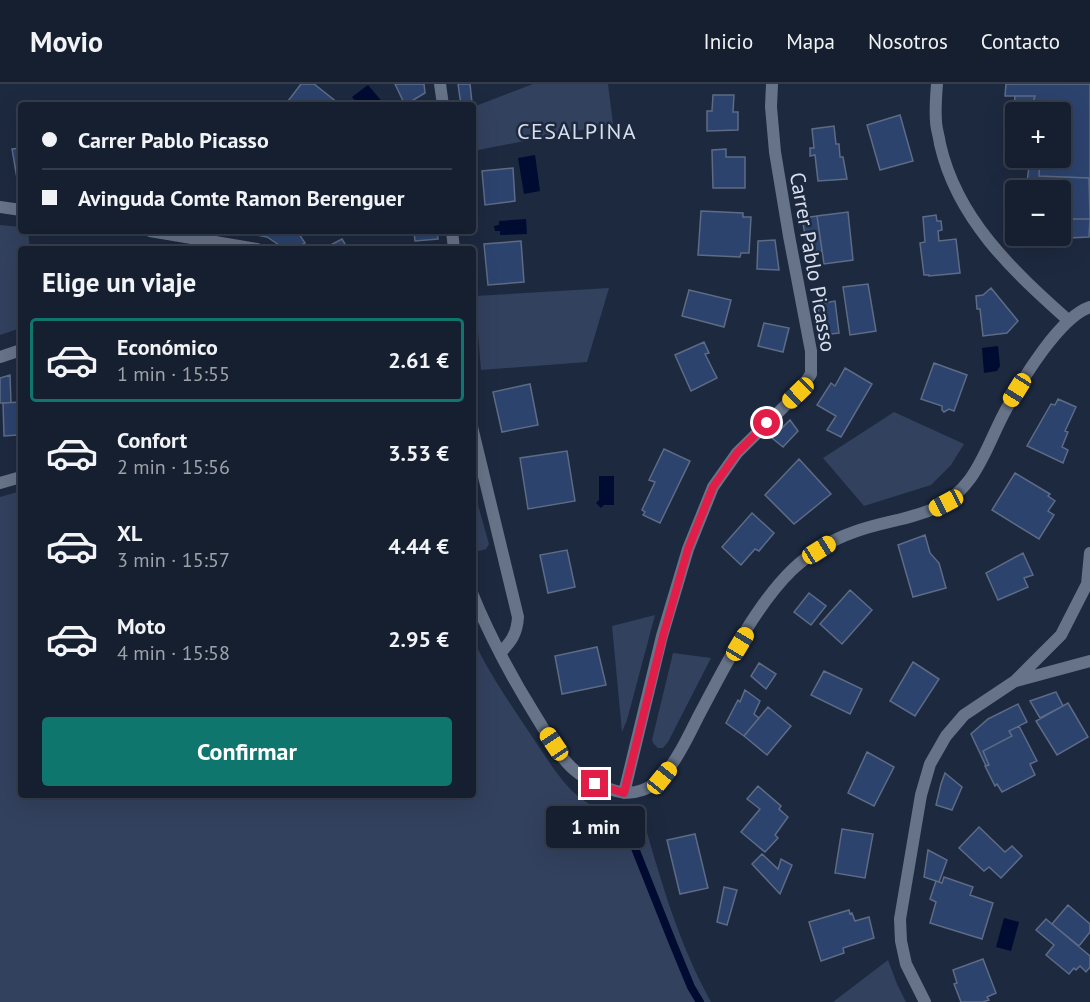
<!DOCTYPE html>
<html lang="es">
<head>
<meta charset="utf-8">
<style>
  :root { --surface:#161f2f; --page:#1f2737; --text:#f1f3f6; --muted:#9ea2aa; --line:#353d4b; --accent:#0f766e }
  body { margin:0; font-family:"PT Sans",sans-serif; background:var(--page); color:var(--text); height:100vh; display:flex; flex-direction:column; font-size:22px; white-space:nowrap }
  * { box-sizing:border-box; margin:0 }
  p { font-size:20px; color:var(--muted) }
  .icon { flex:none; width:33px; height:33px; fill:none; stroke:currentColor; stroke-width:2; stroke-linecap:round; stroke-linejoin:round }
  .map { position:relative; flex:1; overflow:hidden }
  .side { position:absolute; left:18px; top:162px; width:458px; height:552px; display:flex; flex-direction:column; background:var(--surface); border-radius:6px; box-shadow:0 6px 24px #0002,0 0 0 2px var(--line) }
  .side>* { flex:none }
  .guide { position:absolute; left:18px; top:18px; width:458px; height:132px; border-radius:6px; box-shadow:0 6px 24px #0002,0 0 0 2px var(--line); display:grid; align-content:center; height:132px; padding:0 24px; background:var(--surface) }
  .tools { position:absolute; left:1005px; top:18px; display:grid; gap:12px }
  .tools a { display:grid; place-items:center; width:66px; height:66px; border-radius:6px; background:var(--surface); box-shadow:0 6px 24px #0002,0 0 0 2px var(--line); font-size:30px }
  .end { position:absolute; width:27px; height:27px; margin:-14px; border:8px solid #e11d48; background:#fff; box-shadow:0 0 0 3px #fff }
  .from { border-radius:50% }
  .bubble { position:absolute; height:42px; border-radius:6px; background:var(--surface); box-shadow:0 6px 24px #0002,0 0 0 2px var(--line); font-size:20px; font-weight:800; line-height:42px; text-align:center }
  .car { position:absolute; width:18px; height:36px; margin:-18px -9px; border-radius:8px; box-shadow:0 0 4px 2px #0007; background:linear-gradient(#f5c518 24%,#345 0 40%,#f5c518 0 76%,#345 0 86%,#f5c518 0) }
  .guide b { display:flex; align-items:center; gap:21px; height:57px; font-size:22px }
  .guide b+b { border-top:2px solid var(--line) }
  .guide i { width:15px; height:15px; background:var(--text) }
  ul { padding:0; list-style:none }
  li { display:flex; align-items:center; gap:18px; height:84px; margin:0 12px 9px; padding:0 12px; border:3px solid transparent; border-radius:6px }
  li div { flex:1 }
  li b { display:block; font-size:22px }
  li em { font-style:normal; font-weight:800 }
  li.active { border-color:var(--accent) }
  li>.icon { width:54px; height:54px; stroke-width:1.5 }
  h2 { padding:0 24px; font-size:27px; line-height:72px }
  .button { display:flex; gap:12px; margin-top:auto; padding:12px 24px }
  .button a { flex:1; height:69px; border-radius:6px; background:var(--accent); color:#fff; font-size:24px; font-weight:800; line-height:69px; text-align:center }
  header { display:flex; align-items:center; gap:36px; box-sizing:border-box; height:84px; padding:0 30px; background:var(--surface); border-bottom:2px solid var(--line) }
  header strong { font-size:28px }
  nav { display:flex; gap:33px; margin-inline-start:auto; font-size:21px }
  .map>svg:first-child { display:block }
</style>
</head>
<body>
<header>
<strong>Movio</strong>
<nav><a>Inicio</a><a>Mapa</a><a>Nosotros</a><a>Contacto</a></nav>
</header>
<div class="map">
<svg width="1090" height="918" viewBox="0 0 1090 918">
  <rect width="100%" height="100%" fill="#1d293f"/>
  <path fill="#32415e" d="M533,0H608L613,40L473,67V23Z
    M0,141L21,143V147H28L30,165H21V244L0,251Z
    M609,204L587,278L481,286L475,212Z
    M894,328L964,360L951,381L931,401L864,422L823,374Z
    M472,400L489,460L486,465L479,467L473,460Z
    M21,407V711H472L473,555C489,590 512,622 533,654C548,676 564,704 586,718C604,730 622,732 643,734C661,798 679,860 711,918H0V413Z
    M655,531L627,636L622,648L612,542Z
    M673,569L711,574L668,658L663,664H658L653,659L652,656Z
    M888,876L897,900L906,918H833Z"/>
  <path fill="#000b31" d="M368,1L385,21H359L352,13Z
    M535,71L540,107L524,110L518,74Z
    M526,135L527,150L500,151V147H495L494,142L499,141V137Z
    M998,262L1000,282L997,287L984,289L982,264Z
    M599,392H614V421H604L601,424L596,419L599,416Z
    M1004,834L1019,838L1011,867L996,863Z"/>
  <g fill="none" stroke-linecap="round" stroke-linejoin="round">
    <path stroke="#000b31" stroke-width="8" d="M623,734L672,857L691,903L700,918"/>
  </g>
  <path fill="#2c436e" stroke="#5d6b85" stroke-width="1.5" d="M301,0H314L338,19L337,21H285Z
    M395,0H424L425,9L405,21Z
    M458,0H470L472,19L461,21Z
    M1006,0H1090V124L1089,94L1039,92L1040,74H1060V28H1030L1035,12H1005Z
    M713,11H734L733,28H738V46L707,47V27H712Z
    M1015,12H1035L1030,28H1016V53L1011,52Z
    M900,31L913,77L880,86L867,41Z
    M834,42L836,60H839L840,73H843L847,95L818,97L815,71L810,72V64H814L812,45Z
    M21,64V93L17,94L12,65Z
    M726,65V73H745V104H713L712,66Z
    M1030,74H1040L1039,92L1089,94L1090,135H1060V106H1026Z
    M513,84L515,117L485,121L482,87Z
    M701,127L743,129V133H751L749,169H741L740,173L698,171Z
    M848,128L853,176L824,180L817,132Z
    M936,131L937,137H941L942,146L938,147L939,157L956,155L960,189L929,192V191H924L920,159L925,158L923,133Z
    M817,132L822,167L808,168L802,134Z
    M1060,135H1090L1089,153L1069,154V158H1023V152H1060Z
    M247,147H297L305,159L294,165H285L267,153L247,149Z
    M414,147H437L438,155L415,157Z
    M342,155L348,165H323Z
    M775,156L779,186L757,185L758,157Z
    M521,157L524,198L488,201L484,160Z
    M868,200L876,247L850,251L843,203Z
    M991,204L1018,237L1007,249L983,252L980,225H977L976,212L983,211Z
    M689,206L731,216L724,243L682,232Z
    M835,217L839,249L822,251L817,220Z
    M764,239L789,244L783,268L758,262Z
    M704,258L709,269L705,270L717,294L691,307L675,271Z
    M934,279L967,291L954,327L949,325L944,328L942,326V322L921,315Z
    M845,284L872,300L841,353L827,346L836,332L817,321L831,299L835,302Z
    M10,291L11,319H0V294Z
    M530,300L538,341L502,348L493,308Z
    M1058,315L1076,323L1065,347L1068,348L1062,363L1068,366L1063,379L1027,362L1051,320L1055,321Z
    M21,318V337H17V351L4,352L3,319Z
    M790,336L798,347L783,363L772,354Z
    M664,365L690,377L660,439L643,431L645,428L642,426L655,398L649,396Z
    M567,367L575,417L528,425L520,374Z
    M799,375L831,410L794,440L765,411Z
    M1015,389L1050,410L1048,412L1055,417L1048,427L1054,431L1039,455L992,426Z
    M752,429L774,449L759,467L755,465L741,481L722,463Z
    M925,451L930,469L939,479L946,504L913,513L898,461Z
    M567,466L575,503L548,509L540,471Z
    M1023,469L1033,491L1024,494L1028,503L998,516L986,489Z
    M850,506L872,526L842,560L820,540Z
    M809,509L826,522L811,541L794,528Z
    M597,563L606,601L562,610L555,572Z
    M913,578L939,595L915,632L890,617Z
    M759,579L776,590L766,605L751,592Z
    M824,587L862,605L850,630L811,611Z
    M745,606L760,617L754,630L759,634L744,652L726,639L738,616L740,618Z
    M1056,608L1063,622L1040,634L1030,617Z
    M1068,619L1088,653L1057,671L1036,637Z
    M1018,620L1027,638L1009,647L1012,652L983,667L989,681L986,682L971,650L988,635Z
    M768,623L791,642L767,671L744,652Z
    M1019,642L1037,677L1030,680L1035,691L1002,708L997,700L995,702L985,682L989,681L983,667L1012,652L1009,647Z
    M867,668L894,683L874,722L848,709Z
    M945,689L962,703L952,726L936,721L941,700Z
    M758,702L781,722L779,725L788,733L775,751L778,754L765,768L741,748L760,725L747,715Z
    M979,743L1005,768L1012,762L1022,772L1001,794L989,783L984,787L959,764Z
    M842,745L873,750L865,794L835,789Z
    M695,750L708,804L680,810L667,756Z
    M928,766L947,776L939,798L924,793Z
    M762,770L778,785L781,775L792,781L780,810L752,780Z
    M944,793L973,803L970,811L993,819L982,855L930,839L936,818L930,815L936,797L942,799Z
    M724,803L737,806L727,841L717,838Z
    M1068,821L1090,840V848L1079,862L1052,840Z
    M849,826L850,830L852,829L855,837L869,833L874,854L843,864L844,869L821,877L809,838Z
    M1046,835L1090,872V883L1086,888L1080,882L1076,886L1074,884L1069,890L1046,871L1054,861L1036,846Z
    M983,875L996,909L987,913L989,916L983,918H961L954,900L957,899L953,886Z"/>
  <g fill="none" stroke-linecap="round" stroke-linejoin="round">
    <path stroke="#677388" stroke-width="12" d="M440,0L443,21
      M937,0C936,12 935,25 936,37C936,44 939,52 940,60C957,135 1012,186 1068,236
      M0,123L21,126
      M150,147L257,165
      M452,147L454,165
      M0,273L21,266
      M472,343L518,533C517,550 511,558 500,569
      M0,399L21,393
      M472,509C490,553 512,594 537,634C547,650 556,668 570,682C583,695 599,702 616,707C634,712 652,705 664,691C678,674 688,653 698,633C723,586 754,523 792,486C809,470 831,456 854,448C897,432 940,436 970,395C986,373 994,346 1008,322C1023,294 1060,233 1090,223
      M1016,597L1090,577
      M624,709L662,552L688,465L713,403L737,369L798,309L811,290V267L789,152L775,68L771,23L772,0
      M925,918L906,880L901,857L900,835L921,711L930,680L946,652L964,631L1015,597L1061,551L1087,500L1090,469"/>
  </g>
  <g fill="none" stroke-linecap="round" stroke-linejoin="round">
    <path stroke="#e11d48" stroke-width="8" d="M595,700L624,709L663,552L688,465L713,403L737,369L767,339"/>
  </g>
  <g text-anchor="middle" dominant-baseline="central" stroke-width="5" stroke-linejoin="round" paint-order="stroke">
    <g font-size="21" fill="#d7dfee" stroke="#1d293f">
      <text transform="translate(813 178) rotate(80)">Carrer Pablo Picasso</text>
    </g>
    <g font-size="22" letter-spacing="1.5" fill="#d7dfee" stroke="#1d293f">
      <text x="577" y="47">CESALPINA</text>
    </g>
  </g>
</svg>
<div class="tools">
<a>+</a>
<a>−</a>
</div>
<i class="end from" style="left:767px;top:339px"></i>
<i class="end" style="left:595px;top:700px"></i>
<div class="bubble" style="left:546px;top:722px;width:99px">1 min</div>
<i class="car" style="left:1017px;top:306px;rotate:212deg"></i>
<i class="car" style="left:798px;top:309px;rotate:226deg"></i>
<i class="car" style="left:946px;top:419px;rotate:242deg"></i>
<i class="car" style="left:819px;top:466px;rotate:58deg"></i>
<i class="car" style="left:740px;top:560px;rotate:31deg"></i>
<i class="car" style="left:554px;top:660px;rotate:326deg"></i>
<i class="car" style="left:662px;top:694px;rotate:39deg"></i>
<div class="guide">
<b><i class="from"></i>Carrer Pablo Picasso</b>
<b><i></i>Avinguda Comte Ramon Berenguer</b>
</div>
<section class="side">
<h2>Elige un viaje</h2>
<ul>
<li class="active"><svg class="icon" aria-label="car" viewBox="0 0 24 24"><path d="M5 17H2v-5l4-1 3-4h7l3 4 3 1v5h-3M9 17h6M6 11h13"/><circle cx="7" cy="17" r="2"/><circle cx="17" cy="17" r="2"/></svg><div><b>Económico</b><p>1 min · 15:55</p></div><em>2.61 €</em></li>
<li><svg class="icon" aria-label="car" viewBox="0 0 24 24"><path d="M5 17H2v-5l4-1 3-4h7l3 4 3 1v5h-3M9 17h6M6 11h13"/><circle cx="7" cy="17" r="2"/><circle cx="17" cy="17" r="2"/></svg><div><b>Confort</b><p>2 min · 15:56</p></div><em>3.53 €</em></li>
<li><svg class="icon" aria-label="car" viewBox="0 0 24 24"><path d="M5 17H2v-5l4-1 3-4h7l3 4 3 1v5h-3M9 17h6M6 11h13"/><circle cx="7" cy="17" r="2"/><circle cx="17" cy="17" r="2"/></svg><div><b>XL</b><p>3 min · 15:57</p></div><em>4.44 €</em></li>
<li><svg class="icon" aria-label="car" viewBox="0 0 24 24"><path d="M5 17H2v-5l4-1 3-4h7l3 4 3 1v5h-3M9 17h6M6 11h13"/><circle cx="7" cy="17" r="2"/><circle cx="17" cy="17" r="2"/></svg><div><b>Moto</b><p>4 min · 15:58</p></div><em>2.95 €</em></li>
</ul>
<div class="button"><a>Confirmar</a></div>
</section>
</div>
</body>
</html>
